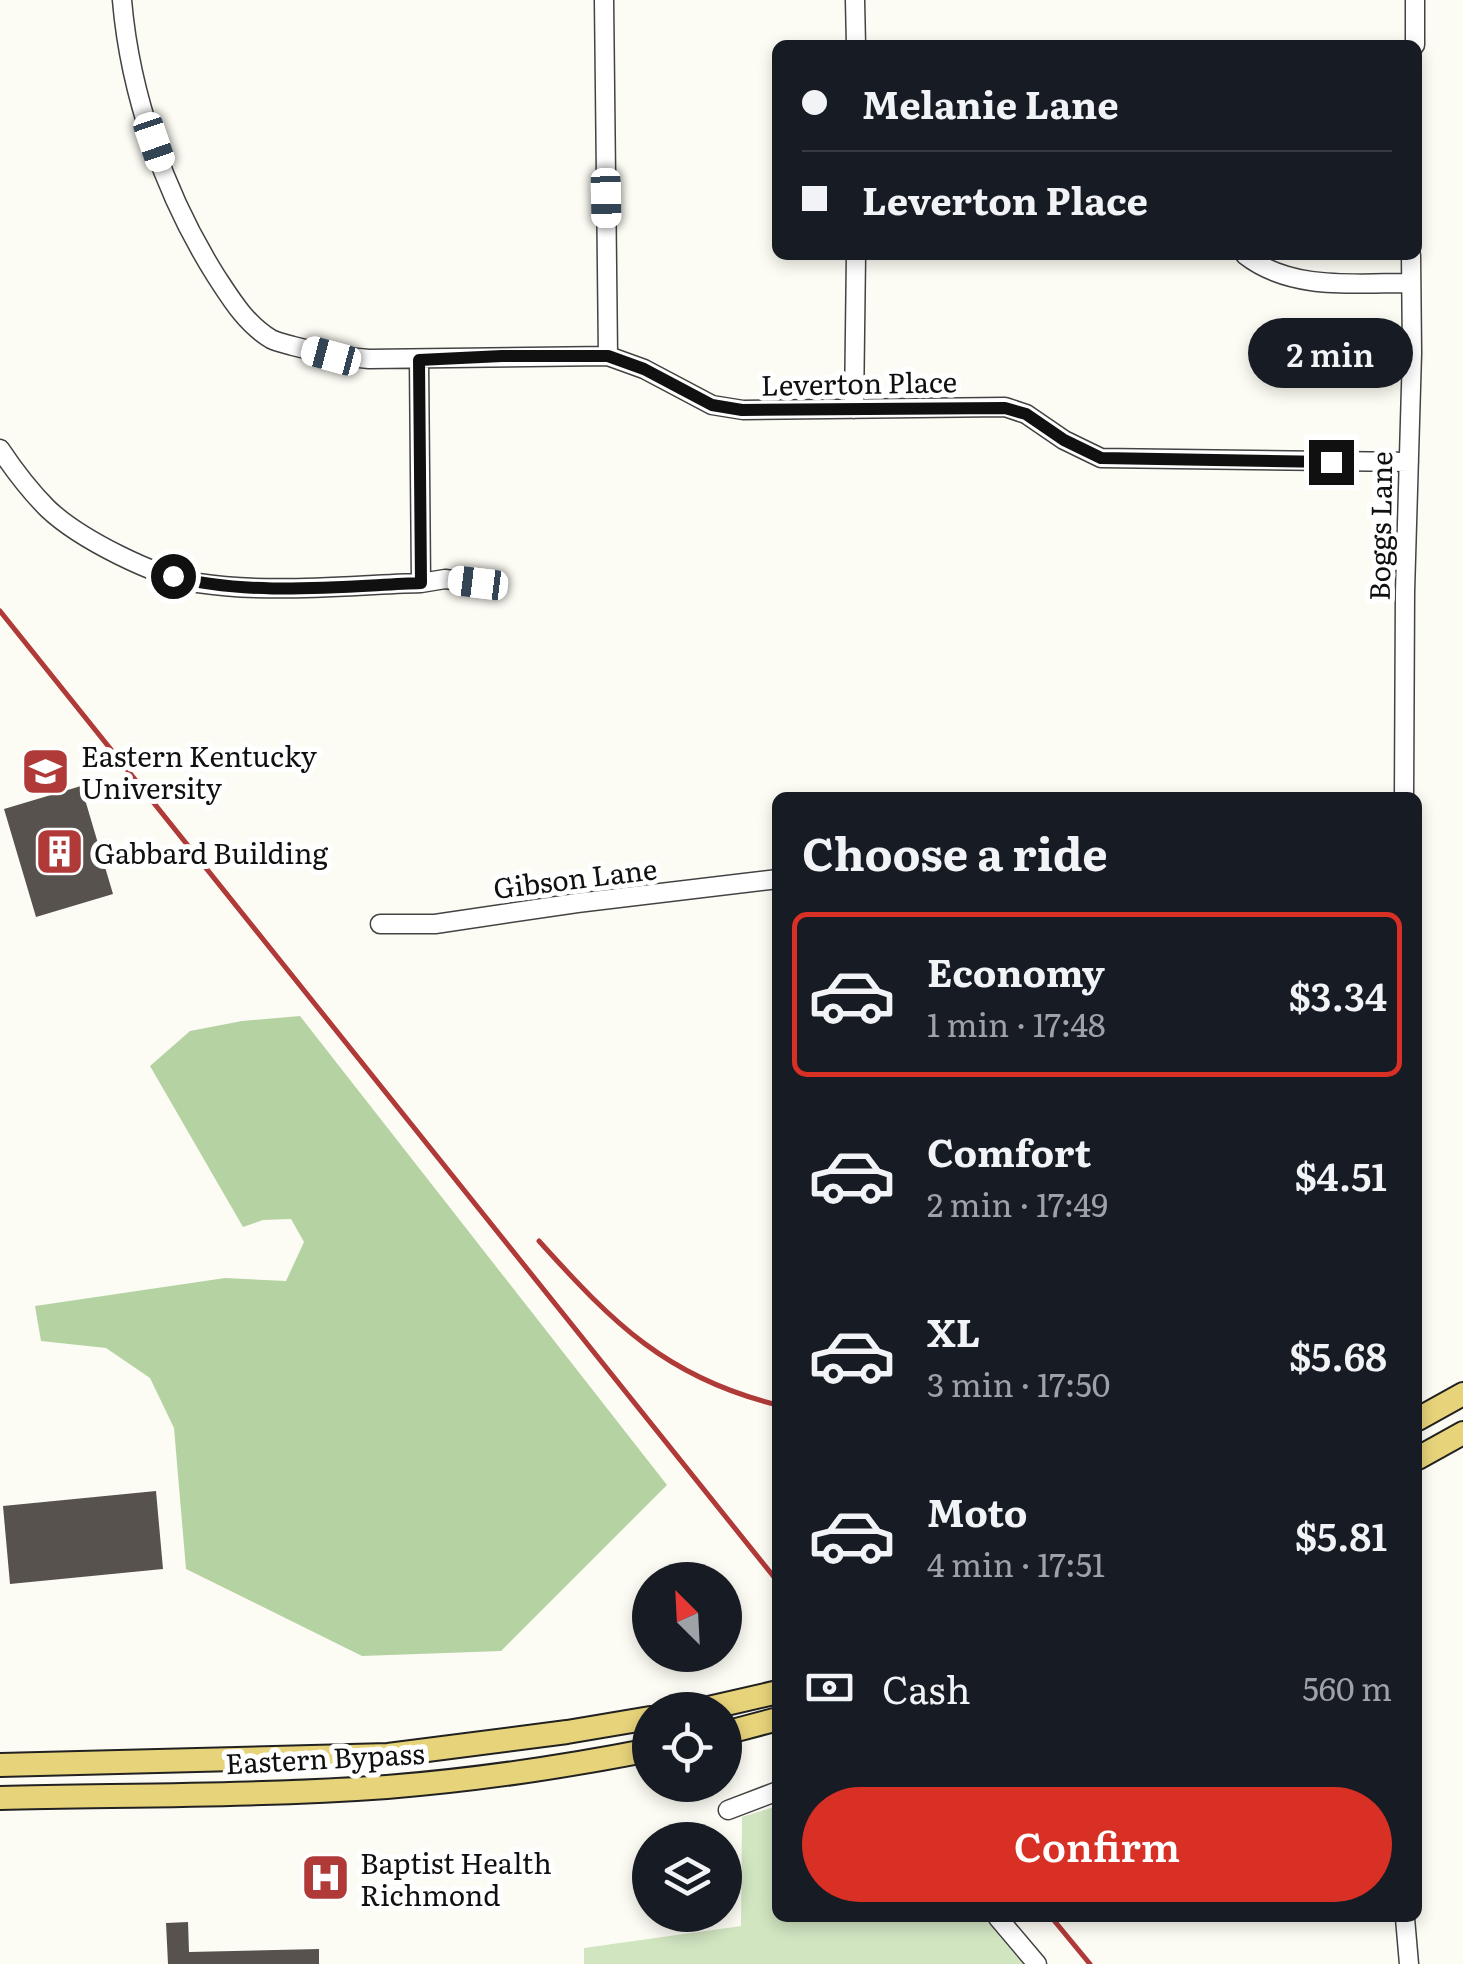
<!DOCTYPE html>
<html lang="en">
<head>
<meta charset="utf-8">
<style>
  :root { --surface:#171b24; --page:#20242c; --text:#f1f3f6; --muted:#9ea1a6; --line:#363941; --accent:#d93025 }
  body { margin:0; font-family:Literata,serif; background:var(--page); color:var(--text); height:100vh; display:flex; flex-direction:column; font-size:38px; white-space:nowrap }
  * { box-sizing:border-box; margin:0 }
  p { font-size:32px; color:var(--muted) }
  .icon { flex:none; width:55px; height:55px; fill:none; stroke:currentColor; stroke-width:2; stroke-linecap:round; stroke-linejoin:round }
  .map { position:relative; flex:1; overflow:hidden }
  .details { position:absolute; left:772px; top:792px; width:650px; height:1130px; display:flex; flex-direction:column; background:var(--surface); border-radius:15px; box-shadow:0 5px 15px #0003 }
  .details>* { flex:none }
  .guide { position:absolute; left:772px; top:40px; width:650px; height:220px; border-radius:15px; box-shadow:0 5px 15px #0003; display:grid; align-content:center; height:220px; padding:0 30px; background:var(--surface) }
  .needle { width:65px; rotate:336deg }
  .tools { position:absolute; left:632px; top:1562px; display:grid; gap:20px }
  .tools a { display:grid; place-items:center; width:110px; height:110px; border-radius:50%; background:var(--surface); box-shadow:0 5px 15px #0003; font-size:50px }
  .end { position:absolute; width:45px; height:45px; margin:-22px; border:12px solid #101010; background:#fff; box-shadow:0 0 0 5px #fff }
  .from { border-radius:50% }
  .bubble { position:absolute; height:70px; border-radius:35px; background:var(--surface); box-shadow:0 5px 15px #0003; font-size:32px; font-weight:600; line-height:70px; text-align:center }
  .car { position:absolute; width:30px; height:60px; margin:-30px -15px; border-radius:12px; box-shadow:0 0 8px 2px #0007; background:linear-gradient(#fff 24%,#345 0 40%,#fff 0 76%,#345 0 86%,#fff 0) }
  .guide b { display:flex; align-items:center; gap:35px; height:95px; font-size:38px }
  .guide b+b { border-top:2px solid var(--line) }
  .guide i { width:25px; height:25px; background:var(--text) }
  ul { padding:0; list-style:none }
  li { display:flex; align-items:center; gap:30px; height:165px; margin:0 20px 15px; padding:0 10px; border:5px solid transparent; border-radius:15px }
  li div { flex:1 }
  li b { display:block; font-size:38px }
  li em { font-style:normal; font-weight:600 }
  li.current { border-color:var(--accent) }
  li>.icon { width:90px; height:90px; stroke-width:1.5 }
  h2 { padding:0 30px; font-size:45px; line-height:120px }
  .pay { display:flex; align-items:center; gap:25px; height:110px; padding:0 30px; font-size:38px }
  .pay p { margin-inline-start:auto }
  .primary-button { display:flex; gap:20px; margin-top:auto; padding:20px 30px }
  .primary-button a { flex:1; height:115px; border-radius:60px; background:var(--accent); color:#fff; font-size:40px; font-weight:600; line-height:115px; text-align:center }
  .map>svg:first-child { display:block }
</style>
</head>
<body>
<div class="map">
<svg width="1463" height="1964" viewBox="0 0 1463 1964">
  <rect width="100%" height="100%" fill="#fdfcf4"/>
  <path fill="#d1e5c1" d="M777,1806L778,1918H984L1023,1964H584V1948L741,1926L742,1817Z"/>
  <path fill="#b5d3a2" d="M300,1016L667,1485L501,1651L362,1656L186,1569L174,1428L150,1378L106,1348L41,1341L35,1306L225,1278L286,1281L304,1242L291,1219L263,1220L243,1227L150,1066L190,1031L242,1021Z"/>
  <path fill="#57524d" d="M81,786L113,894L36,917L4,809Z
    M156,1491L163,1569L10,1584L3,1506Z
    M188,1922L189,1952L319,1949V1964H168L166,1923Z"/>
  <g fill="none" stroke-linecap="round" stroke-linejoin="round">
    <defs>
      <path id="minor" d="M122,0C130,95 165,195 216,276C231,299 246,324 271,339C277,342 286,344 293,346C319,353 342,357 369,359L608,356L644,369L712,405L743,410L1005,407L1026,414L1064,440L1101,458L1409,462
        M604,0L608,356
        M855,0L856,45
        M1415,45V0
        M1245,255C1291,291 1355,283 1410,283
        M419,360L421,583
        M854,409L856,255
        M0,449C14,470 30,491 48,509C80,539 155,577 198,583C271,594 348,585 421,583L445,579L478,583
        M1404,798L1405,592L1412,353L1411,255
        M380,924H435L577,903L778,879
        M728,1810L778,1791
        M998,1918L1037,1964
        M1405,1918L1409,1964"/>
      <path id="major" d="M1418,1419L1463,1394
        M1418,1458L1463,1433
        M700,1710L778,1692
        M725,1733L778,1719
        M0,1765L388,1755L567,1732L650,1718
        M0,1798C129,1795 258,1796 387,1787C475,1780 563,1767 650,1750"/>
    </defs>
    <use href="#minor" stroke="#434343" stroke-width="21"/>
    <use href="#major" stroke="#212121" stroke-width="26"/>
    <use href="#minor" stroke="#fff" stroke-width="18"/>
    <use href="#major" stroke="#e7d37a" stroke-width="22"/>
    <path stroke="#af3a38" stroke-width="5" d="M0,611L778,1582
      M539,1241C613,1323 667,1378 778,1405
      M1052,1918L1090,1964"/>
  </g>
  <g fill="none" stroke-linecap="round" stroke-linejoin="round">
    <path stroke="#101010" stroke-width="12" d="M173,576C247,597 344,586 421,583L419,360L502,356H608L644,369L712,405L742,410L1005,408L1026,414L1064,440L1101,458L1331,462"/>
  </g>
  <defs>
    <symbol id="university-square" viewBox="-11 -11 22 22"><rect x="-9" y="-9" width="18" height="18" rx="4" fill="#af3a38" stroke="#fff"/><path d="M0-5L7-2L0 1L-7-2ZM-4 1L0 2.5L4 1V4Q0 6-4 4Z" fill="#fff"/></symbol>
    <symbol id="building-square" viewBox="-11 -11 22 22"><rect x="-9" y="-9" width="18" height="18" rx="4" fill="#af3a38" stroke="#fff"/><path d="M-4-6H4V6H1V3H-1V6H-4ZM-2.5-4.3h1.7v1.8h-1.7ZM.8-4.3h1.7v1.8H.8ZM-2.5-1h1.7V.8h-1.7ZM.8-1h1.7V.8H.8Z" fill="#fff"/></symbol>
    <symbol id="hospital-square" viewBox="-11 -11 22 22"><rect x="-9" y="-9" width="18" height="18" rx="4" fill="#af3a38" stroke="#fff"/><path d="M-5-5h3v3.5h4V-5h3V5h-3V1.5h-4V5h-3Z" fill="#fff"/></symbol>
  </defs>
  <g fill-rule="evenodd">
    <use href="#university-square" x="18" y="744" width="55" height="55"/>
    <use href="#building-square" x="32" y="824" width="55" height="55"/>
    <use href="#hospital-square" x="298" y="1850" width="55" height="55"/>
  </g>
  <g text-anchor="middle" dominant-baseline="central" stroke-width="10" stroke-linejoin="round" paint-order="stroke">
    <g font-size="28" fill="#101010" stroke="#fff">
      <text transform="translate(859 382) rotate(-1)">Leverton Place</text>
      <text transform="translate(1379 526) rotate(-89)">Boggs Lane</text>
      <text transform="translate(575 877) rotate(-7)">Gibson Lane</text>
      <text transform="translate(325 1757) rotate(-3)">Eastern Bypass</text>
    </g>
    <g font-size="28" fill="#101010" stroke="#fff" text-anchor="start">
      <text x="81" y="755">Eastern Kentucky<tspan x="81" dy="32">University</tspan></text>
      <text x="94" y="852">Gabbard Building</text>
      <text x="360" y="1862">Baptist Health<tspan x="360" dy="32">Richmond</tspan></text>
    </g>
  </g>
</svg>
<div class="tools">
<a><svg class="needle" viewBox="-14 -14 28 28"><path d="M0-13l5 13h-10z" fill="#e53935"/><path d="M0 13l5-13h-10z" fill="#9ea1a6"/></svg></a>
<a><svg class="icon" aria-label="locate" viewBox="0 0 24 24"><circle cx="12" cy="12" r="6"/><path d="M12 2v4M12 18v4M2 12h4M18 12h4"/></svg></a>
<a><svg class="icon" aria-label="layers" viewBox="0 0 24 24"><path d="M12 4l9 5-9 5-9-5zM3 14l9 5 9-5"/></svg></a>
</div>
<i class="end from" style="left:173px;top:576px"></i>
<i class="end" style="left:1331px;top:462px"></i>
<div class="bubble" style="left:1248px;top:318px;width:165px">2 min</div>
<i class="car" style="left:154px;top:142px;rotate:161deg"></i>
<i class="car" style="left:606px;top:198px;rotate:179deg"></i>
<i class="car" style="left:331px;top:356px;rotate:285deg"></i>
<i class="car" style="left:478px;top:583px;rotate:277deg"></i>
<div class="guide">
<b><i class="from"></i>Melanie Lane</b>
<b><i></i>Leverton Place</b>
</div>
<section class="details">
<h2>Choose a ride</h2>
<ul>
<li class="current"><svg class="icon" aria-label="car" viewBox="0 0 24 24"><path d="M5 17H2v-5l4-1 3-4h7l3 4 3 1v5h-3M9 17h6M6 11h13"/><circle cx="7" cy="17" r="2"/><circle cx="17" cy="17" r="2"/></svg><div><b>Economy</b><p>1 min · 17:48</p></div><em>$3.34</em></li>
<li><svg class="icon" aria-label="car" viewBox="0 0 24 24"><path d="M5 17H2v-5l4-1 3-4h7l3 4 3 1v5h-3M9 17h6M6 11h13"/><circle cx="7" cy="17" r="2"/><circle cx="17" cy="17" r="2"/></svg><div><b>Comfort</b><p>2 min · 17:49</p></div><em>$4.51</em></li>
<li><svg class="icon" aria-label="car" viewBox="0 0 24 24"><path d="M5 17H2v-5l4-1 3-4h7l3 4 3 1v5h-3M9 17h6M6 11h13"/><circle cx="7" cy="17" r="2"/><circle cx="17" cy="17" r="2"/></svg><div><b>XL</b><p>3 min · 17:50</p></div><em>$5.68</em></li>
<li><svg class="icon" aria-label="car" viewBox="0 0 24 24"><path d="M5 17H2v-5l4-1 3-4h7l3 4 3 1v5h-3M9 17h6M6 11h13"/><circle cx="7" cy="17" r="2"/><circle cx="17" cy="17" r="2"/></svg><div><b>Moto</b><p>4 min · 17:51</p></div><em>$5.81</em></li>
</ul>
<div class="pay"><svg class="icon" aria-label="cash" viewBox="0 0 24 24"><path d="M3 7h18v10H3z"/><circle cx="12" cy="12" r="2"/></svg>Cash<p>560 m</p></div>
<div class="primary-button"><a>Confirm</a></div>
</section>
</div>
</body>
</html>
